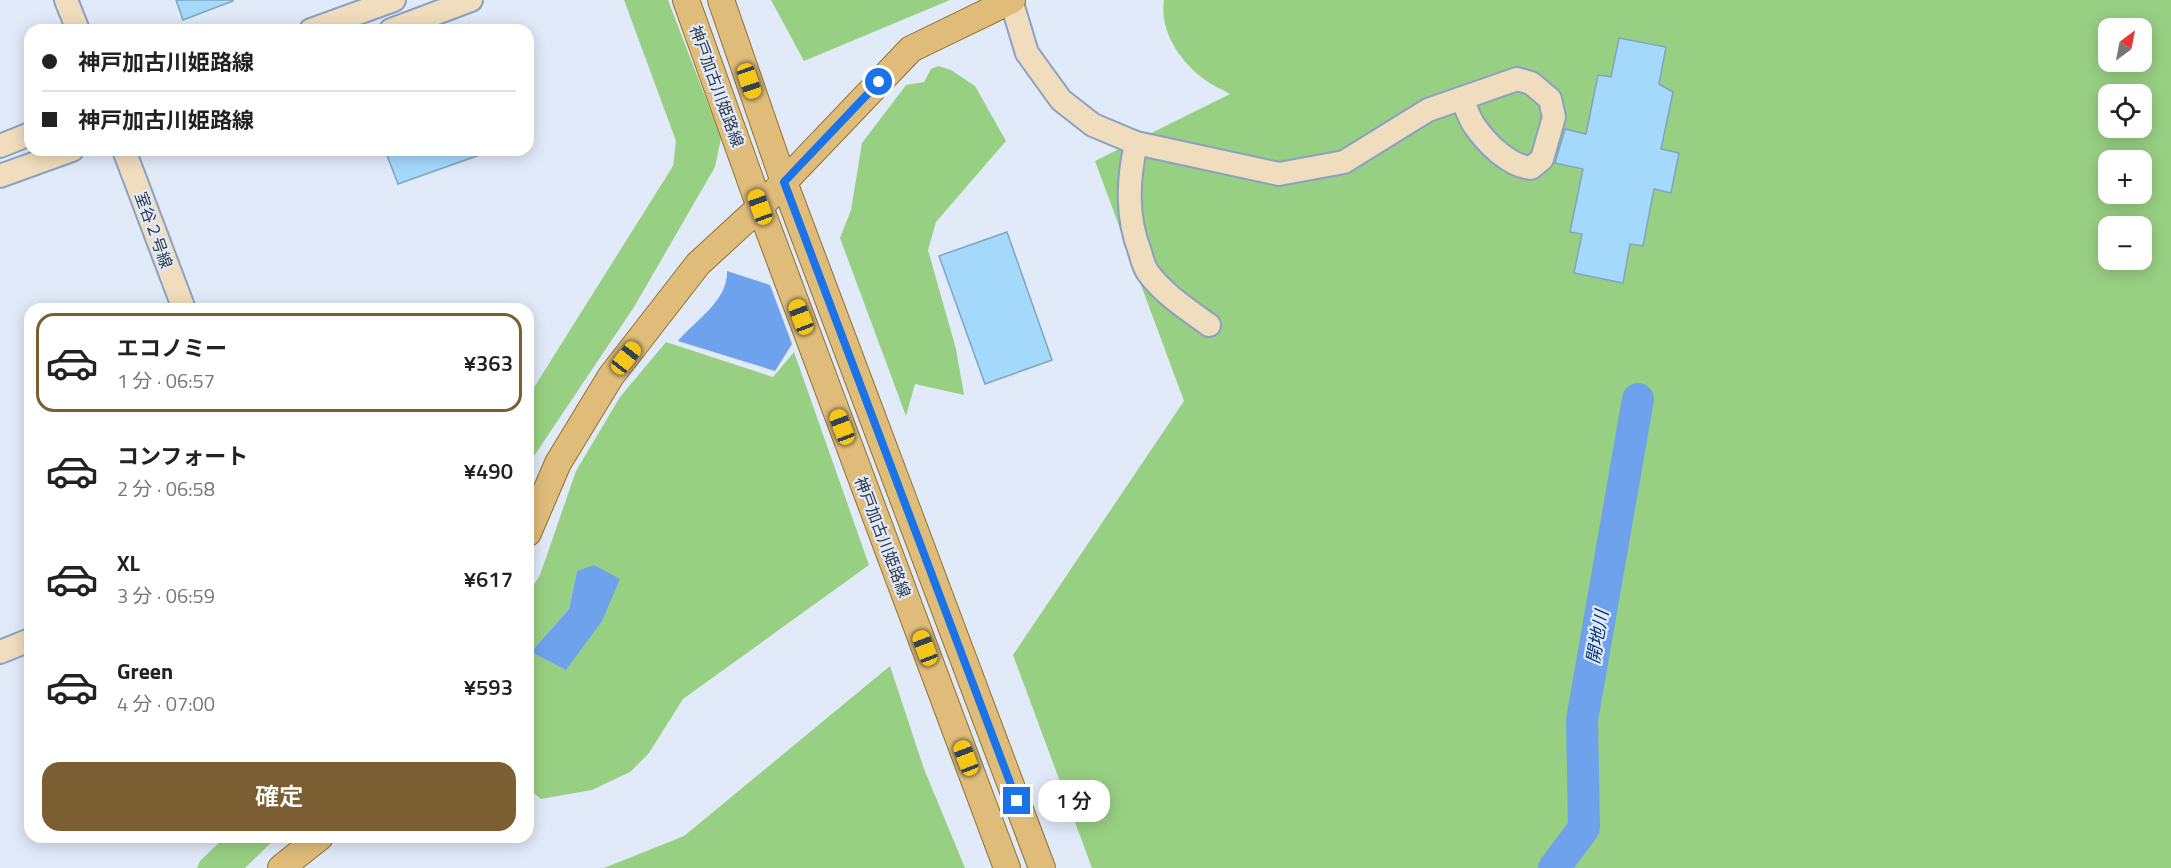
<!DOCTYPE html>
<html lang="ja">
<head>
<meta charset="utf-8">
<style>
  :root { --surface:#fff; --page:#f2f2f2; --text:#222; --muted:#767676; --line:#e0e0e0; --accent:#7b5e31 }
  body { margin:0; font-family:"Titillium Web","Noto Sans JP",sans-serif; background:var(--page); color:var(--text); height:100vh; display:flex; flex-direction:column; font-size:22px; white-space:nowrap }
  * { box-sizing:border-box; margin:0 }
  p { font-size:20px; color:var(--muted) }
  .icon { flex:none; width:33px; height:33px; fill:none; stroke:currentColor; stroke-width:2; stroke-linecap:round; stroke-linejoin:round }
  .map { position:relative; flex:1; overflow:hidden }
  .panel { position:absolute; left:24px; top:303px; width:510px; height:540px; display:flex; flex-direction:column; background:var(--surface); border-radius:18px; box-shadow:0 3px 15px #0003 }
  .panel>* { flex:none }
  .top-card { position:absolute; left:24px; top:24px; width:510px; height:132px; border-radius:18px; box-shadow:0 3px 15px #0003; display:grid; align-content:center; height:132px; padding:0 18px; background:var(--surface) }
  .needle { width:39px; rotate:32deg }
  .tools { position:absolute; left:2098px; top:18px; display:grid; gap:12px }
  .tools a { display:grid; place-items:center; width:54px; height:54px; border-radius:12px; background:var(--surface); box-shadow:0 3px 15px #0003; font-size:30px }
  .end { position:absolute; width:27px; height:27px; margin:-14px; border:8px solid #1a73e8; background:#fff; box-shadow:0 0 0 3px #fff }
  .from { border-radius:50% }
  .bubble { position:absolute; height:42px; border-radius:18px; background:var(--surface); box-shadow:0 3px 15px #0003; font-size:20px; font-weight:600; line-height:42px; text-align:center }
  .car { position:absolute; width:18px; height:36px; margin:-18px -9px; border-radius:8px; box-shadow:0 0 4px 2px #0007; background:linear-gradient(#f5c518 24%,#345 0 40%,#f5c518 0 76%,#345 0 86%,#f5c518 0) }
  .top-card b { display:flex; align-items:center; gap:21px; height:57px; font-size:22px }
  .top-card b+b { border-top:2px solid var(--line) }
  .top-card i { width:15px; height:15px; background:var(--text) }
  ul { padding:10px 0 0; list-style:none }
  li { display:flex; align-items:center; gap:18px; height:99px; margin:0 12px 9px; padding:0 6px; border:3px solid transparent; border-radius:18px }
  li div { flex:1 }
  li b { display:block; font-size:22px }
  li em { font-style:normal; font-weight:600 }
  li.current { border-color:var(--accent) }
  li>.icon { width:54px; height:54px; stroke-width:1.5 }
  .primary-button { display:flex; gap:12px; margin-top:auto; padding:12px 18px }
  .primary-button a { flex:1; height:69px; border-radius:18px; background:var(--accent); color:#fff; font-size:24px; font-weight:600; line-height:69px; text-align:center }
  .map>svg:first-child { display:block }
</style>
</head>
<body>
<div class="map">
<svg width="2171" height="868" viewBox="0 0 2171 868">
  <rect width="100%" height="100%" fill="#e0eaf8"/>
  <path fill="#98d083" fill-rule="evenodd" d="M624,0H668L721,138L715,167L634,307L534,456L528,469V397L673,166L676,141Z
    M771,0H950L804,61Z
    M1164,0H2171V868H1092L1013,655L1184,401L1095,161L1230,94C1222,89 1213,86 1205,80C1181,62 1159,32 1164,0ZM2109,28H2142V62H2109ZM2109,94H2142V128H2109ZM2109,160H2142V194H2109ZM2109,226H2142V260H2109Z
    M938,66L951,70L975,86L1006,141L936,222L928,250L956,349L964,395L915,384L906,416L840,238L851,210L862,143L906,85L924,82L931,69Z
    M666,342L773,377L794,352L869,565L683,699L649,753L630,772L592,790L541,799L530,790V777L528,775V594L540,575L576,471L620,397ZM577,571L565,669L531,652L569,609Z
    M890,666L924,769L965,868H604L684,836Z
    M225,837H277L245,868H197L200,861Z"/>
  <path fill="#6fa2ec" d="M727,271L770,285L792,344L775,371L678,341C696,320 728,301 727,271Z
    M594,565L620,579L602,621L566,670L531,652L569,609L577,571Z"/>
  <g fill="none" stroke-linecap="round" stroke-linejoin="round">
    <path stroke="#6fa2ec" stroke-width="32" d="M1554,868L1584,828L1582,720L1638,399"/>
  </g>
  <path fill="#a4d9fc" stroke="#7fa5bf" stroke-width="1.5" d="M176,0H232L233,1L183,20Z
    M1619,38L1666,47L1659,84L1673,92L1661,149L1679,153L1671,193L1654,189L1643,246L1630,244L1623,283L1574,273L1582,234L1570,232L1583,169L1555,163L1565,129L1586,134L1598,75L1611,77Z
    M385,150H487L488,152L398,184Z
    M1007,232L1052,360L985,384L939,256Z"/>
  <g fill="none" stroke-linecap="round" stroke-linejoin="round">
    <defs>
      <path id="secondary" d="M66,0L78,30
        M1011,0L1027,53L1061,100L1093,125L1136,143L1279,174L1344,162L1428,110L1517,79L1531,83L1550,99L1554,117L1542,159L1531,168C1509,166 1486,143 1474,125C1469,118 1466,107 1462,99
        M311,30L394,0
        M391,30L471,0
        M1136,143C1128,180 1126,216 1140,252C1142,259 1144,268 1149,274C1165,295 1187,309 1209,325
        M0,146L30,134
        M124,150L184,309
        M0,176L72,150
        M0,652L30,640"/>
      <path id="primary" d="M686,0L760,207L1007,868
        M721,0L784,182L1042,868
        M528,533L558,463L611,376L698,264L760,207L911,49L1012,0
        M281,868L320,837"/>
    </defs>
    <use href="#secondary" stroke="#8aa1c3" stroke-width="26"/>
    <use href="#primary" stroke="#93712f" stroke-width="28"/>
    <use href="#secondary" stroke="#efddbd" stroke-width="22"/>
    <use href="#primary" stroke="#dfbc7a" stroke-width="26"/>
  </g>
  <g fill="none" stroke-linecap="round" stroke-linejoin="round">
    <path stroke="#1a73e8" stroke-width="8" d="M879,82L784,182L1017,801"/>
  </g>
  <g text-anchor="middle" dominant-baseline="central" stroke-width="4.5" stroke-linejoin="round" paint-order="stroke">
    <g font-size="16" fill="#2f3947" stroke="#e0eaf8">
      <text transform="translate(717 86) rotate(70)">神戸加古川姫路線</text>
      <text transform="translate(154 230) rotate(70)">室谷２号線</text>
      <text transform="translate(883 537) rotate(69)">神戸加古川姫路線</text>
    </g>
    <g font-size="18" font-style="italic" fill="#043777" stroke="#e0eaf8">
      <text transform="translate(1597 637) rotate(-80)">開地川</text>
    </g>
  </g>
</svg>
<div class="tools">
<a><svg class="needle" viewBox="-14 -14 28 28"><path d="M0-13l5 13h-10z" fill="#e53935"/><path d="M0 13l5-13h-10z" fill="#767676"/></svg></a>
<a><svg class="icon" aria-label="locate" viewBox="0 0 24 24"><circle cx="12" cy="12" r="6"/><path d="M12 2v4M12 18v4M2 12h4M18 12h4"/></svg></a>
<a>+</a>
<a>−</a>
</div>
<i class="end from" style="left:879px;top:82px"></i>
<i class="end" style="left:1017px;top:801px"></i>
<div class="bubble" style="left:1038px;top:780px;width:72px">1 分</div>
<i class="car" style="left:749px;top:81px;rotate:161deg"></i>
<i class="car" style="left:760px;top:207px;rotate:340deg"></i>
<i class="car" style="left:801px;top:317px;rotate:339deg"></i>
<i class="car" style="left:626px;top:358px;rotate:38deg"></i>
<i class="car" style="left:842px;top:427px;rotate:339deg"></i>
<i class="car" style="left:925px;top:648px;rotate:339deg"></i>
<i class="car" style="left:966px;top:758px;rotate:339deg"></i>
<div class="top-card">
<b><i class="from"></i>神戸加古川姫路線</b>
<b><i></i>神戸加古川姫路線</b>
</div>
<section class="panel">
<ul>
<li class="current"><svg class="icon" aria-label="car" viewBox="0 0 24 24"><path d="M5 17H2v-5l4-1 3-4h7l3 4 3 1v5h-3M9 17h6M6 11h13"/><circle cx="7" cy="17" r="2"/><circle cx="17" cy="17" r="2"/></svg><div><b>エコノミー</b><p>1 分 · 06:57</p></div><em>¥363</em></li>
<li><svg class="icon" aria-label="car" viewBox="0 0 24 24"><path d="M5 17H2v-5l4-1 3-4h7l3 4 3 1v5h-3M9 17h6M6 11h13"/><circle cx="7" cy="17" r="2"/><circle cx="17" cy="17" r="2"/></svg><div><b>コンフォート</b><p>2 分 · 06:58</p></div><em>¥490</em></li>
<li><svg class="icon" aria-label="car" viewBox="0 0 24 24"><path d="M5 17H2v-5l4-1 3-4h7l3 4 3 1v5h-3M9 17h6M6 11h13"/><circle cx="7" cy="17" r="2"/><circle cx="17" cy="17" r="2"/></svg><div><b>XL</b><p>3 分 · 06:59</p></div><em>¥617</em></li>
<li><svg class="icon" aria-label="car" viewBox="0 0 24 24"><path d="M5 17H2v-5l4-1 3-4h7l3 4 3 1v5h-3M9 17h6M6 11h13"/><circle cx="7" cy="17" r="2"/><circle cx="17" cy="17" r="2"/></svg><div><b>Green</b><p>4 分 · 07:00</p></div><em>¥593</em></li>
</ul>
<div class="primary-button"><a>確定</a></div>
</section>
</div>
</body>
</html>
